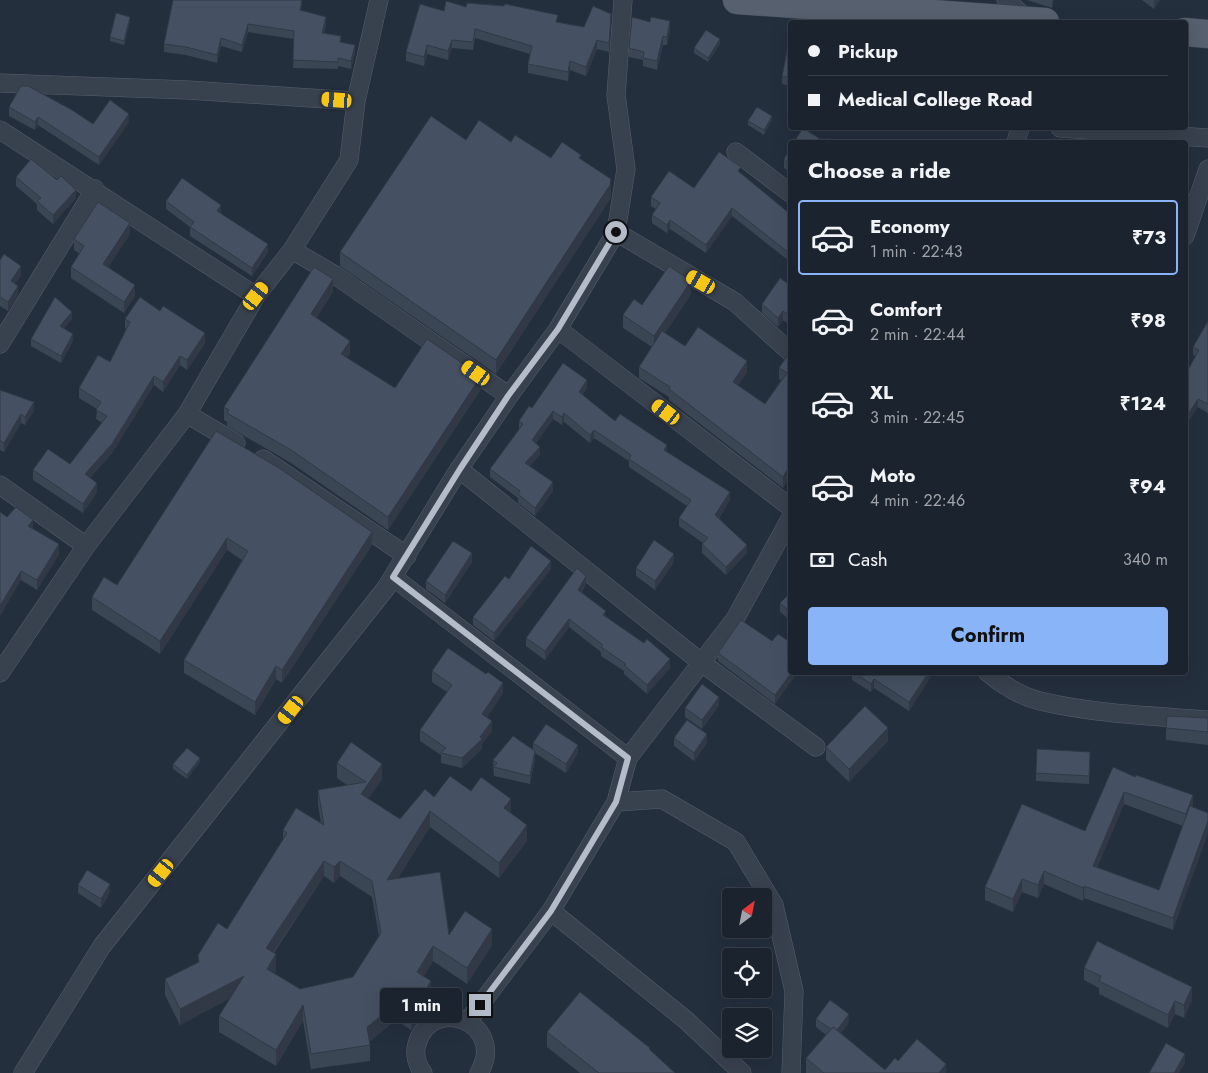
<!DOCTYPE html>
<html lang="en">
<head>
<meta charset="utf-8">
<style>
  :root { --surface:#1b232e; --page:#282f3a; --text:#f1f3f6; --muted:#a0a4aa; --line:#39404a; --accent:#8ab4f8 }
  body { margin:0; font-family:Jost,sans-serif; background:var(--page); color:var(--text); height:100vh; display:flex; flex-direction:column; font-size:19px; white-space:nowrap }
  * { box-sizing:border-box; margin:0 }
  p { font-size:16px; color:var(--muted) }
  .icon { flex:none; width:28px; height:28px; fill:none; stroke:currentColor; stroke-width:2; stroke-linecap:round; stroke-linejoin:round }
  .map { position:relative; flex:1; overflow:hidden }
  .side { position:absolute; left:788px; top:140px; width:400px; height:535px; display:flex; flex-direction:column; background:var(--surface); border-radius:5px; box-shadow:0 5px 20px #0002,0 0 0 1px var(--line) }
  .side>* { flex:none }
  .top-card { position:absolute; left:788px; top:20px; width:400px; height:110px; border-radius:5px; box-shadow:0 5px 20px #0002,0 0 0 1px var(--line); display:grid; align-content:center; height:110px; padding:0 20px; background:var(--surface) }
  .needle { width:32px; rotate:32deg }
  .controls { position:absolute; left:722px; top:888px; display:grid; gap:10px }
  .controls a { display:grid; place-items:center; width:50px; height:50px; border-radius:5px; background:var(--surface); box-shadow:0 5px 20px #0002,0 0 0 1px var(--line); font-size:25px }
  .end { position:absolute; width:22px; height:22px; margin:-11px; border:6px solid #b4bcc9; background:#111; box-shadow:0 0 0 2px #111 }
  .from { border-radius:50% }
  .bubble { position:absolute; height:35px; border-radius:5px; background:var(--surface); box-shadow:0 5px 20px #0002,0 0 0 1px var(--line); font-size:16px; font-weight:700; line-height:35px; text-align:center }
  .car { position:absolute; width:15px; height:30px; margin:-15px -8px; border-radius:6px; box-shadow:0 0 4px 1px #0007; background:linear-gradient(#f5c518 24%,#345 0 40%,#f5c518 0 76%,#345 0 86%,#f5c518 0) }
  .top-card b { display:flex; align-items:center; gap:18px; height:48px; font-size:19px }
  .top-card b+b { border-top:1px solid var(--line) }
  .top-card i { width:12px; height:12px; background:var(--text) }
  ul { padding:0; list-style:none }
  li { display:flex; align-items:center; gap:15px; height:75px; margin:0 10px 8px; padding:0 10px; border:2px solid transparent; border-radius:5px }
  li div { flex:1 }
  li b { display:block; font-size:19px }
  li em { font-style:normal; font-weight:700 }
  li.current { border-color:var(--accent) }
  li>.icon { width:45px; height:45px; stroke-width:1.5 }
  h2 { padding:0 20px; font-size:22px; line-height:60px }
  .pay { display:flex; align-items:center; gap:12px; height:55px; padding:0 20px; font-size:19px }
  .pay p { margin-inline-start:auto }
  .action { display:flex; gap:10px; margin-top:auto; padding:10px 20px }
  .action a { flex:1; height:58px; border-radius:5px; background:var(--accent); color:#111; font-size:20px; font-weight:700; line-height:58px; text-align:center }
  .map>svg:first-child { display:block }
</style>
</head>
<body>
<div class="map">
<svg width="1208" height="1073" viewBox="0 0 1208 1073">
  <rect width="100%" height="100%" fill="#242f3e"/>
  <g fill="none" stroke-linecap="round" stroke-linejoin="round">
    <defs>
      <path id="street" d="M1006,0L1030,22
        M0,83L188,90L356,101L379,0
        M1060,128L1208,138
        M0,130L256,296
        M1016,142L1020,128
        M736,152L790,193
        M616,232L735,302L790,352
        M1185,236L1208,169
        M292,250L335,275L509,396
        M558,329L790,507
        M0,344L95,189
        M187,414L236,443
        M263,459L407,556
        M459,469L702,663L816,747
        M0,485L86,546
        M393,577L628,758
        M987,672C1001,684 1022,697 1040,701C1095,714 1153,716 1208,720
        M0,673L86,546L187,414L256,296L292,250L349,160L356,101
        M616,802L662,799L736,842L774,905L794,991L791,1073
        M551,911L687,1021L742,1073
        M468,1021L551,911L616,802L628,758L735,619L790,519
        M23,1073L102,946L386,588L459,469L509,396L558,329L616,232L626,169L616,95L623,0
        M423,1073C417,1065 414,1054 417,1044C431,993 508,1023 479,1073"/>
      <path id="primary" d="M737,0L1045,22
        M1185,32L1208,34"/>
    </defs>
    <use href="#street" stroke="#565f6c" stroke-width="19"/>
    <use href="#primary" stroke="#414a57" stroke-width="29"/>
    <use href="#street" stroke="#38414e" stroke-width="18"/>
    <use href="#primary" stroke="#56606e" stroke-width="28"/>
  </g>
  <path fill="#3b4654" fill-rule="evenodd" d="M302,0L301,11L326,25L324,34L341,42L355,52L351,69L338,66V69L293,68L294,39L248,32L242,52L221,46L217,63L186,55L164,52V44Z
    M1027,0H1054L1052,8Z
    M1142,0H1160L1154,9Z
    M466,7L558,22L584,27L611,22L609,52L597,49L586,76L570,70L568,81L528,73V64L530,54L475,38L473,50L452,48L448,60L427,54L424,66L406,61V52L444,11Z
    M130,21L124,45L110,41V37Z
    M670,30L667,45H663L657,70L643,66V60L629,57V48Z
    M790,36V86L782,84V76Z
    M720,44L708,62L694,53V48Z
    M9,107L93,124L129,122L99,165L38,125L35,130L9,116Z
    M772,120L764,135L748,125V121Z
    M466,140L511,142L551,158L581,159L611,193L610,199L496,374L340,266V252Z
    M790,149V172L784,168V159Z
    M741,173L789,213V261L732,216L706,253L670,229L667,233L652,223V215L656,209L651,206V197L694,188Z
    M16,177L76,198L53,224L37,210V204L16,186Z
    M166,201L221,213L268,252L252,276L190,236V227L166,209Z
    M130,234L108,267L135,296L124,313L71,278V267L80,254L74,250V239Z
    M0,260L21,275L15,284L18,294L8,311L0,306Z
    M790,285V325L783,320L778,327L762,313V304Z
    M333,292L316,318L350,353L347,358L395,388L481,389L388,530L291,463L227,426V422L224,420V407Z
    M691,294L665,333L685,346L747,372L738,385L765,404L781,380L779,379V368L790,352V477L783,488L669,400V397L639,378V367L652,347L623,328V315L642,305Z
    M72,319L64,329L73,341L61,363L31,346V339Z
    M125,319L205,343L187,370L180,365L163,392L154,385L112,453L90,478L97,492L83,513L33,480V470L70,464L102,423L96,419L97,409L79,398V388L110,362L126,329L125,328Z
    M1208,321V413L1198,407L1195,356L1193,355V347Z
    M587,388L582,395L615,421L667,453L730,500L719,518L747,553L726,575L702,553V544L703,543L679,526V518L687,506L629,467V461L594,438L590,443L564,422L562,425L553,419L536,443L540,455L529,466L553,491L535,516L518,503V498L490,477V469L519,429V421Z
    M0,390L34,411L25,425L21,423L4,452L0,450Z
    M216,431L372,545L282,683L276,679L255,715L184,673V660L242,560L227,550L160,654L92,610V597L117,585Z
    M7,517L33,529L59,554L37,590L21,580Z
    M472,562L445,603L426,589V581Z
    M674,562L655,590L636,576V568Z
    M551,569L494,641L473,625V617L509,579Z
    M586,584L582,592L606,616L670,668L647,694L624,674V671L601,656V652L569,627L545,660L526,646V638Z
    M790,593V620L780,612V603Z
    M778,634L775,704L718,661V653L772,641Z
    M432,671L503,693L487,717L492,731L482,744V749L462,768L441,763V755L420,741V730L447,692L432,682Z
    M852,672H934L909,711L874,688L871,692L852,680Z
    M719,705L702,729L685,717V708Z
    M1208,718V745L1166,740V728Z
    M674,738L707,743L694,761L674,746Z
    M888,741L849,782L826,760V747Z
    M533,743L578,753L566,773L535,753V759L530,784L494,776L493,760L533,749Z
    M1090,761L1089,784L1036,781V773Z
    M200,762L187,779L173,769V764Z
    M337,763L382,779L368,799L400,819L434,797L471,791L511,813L527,841L499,878L430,827L398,878L449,935L492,945L467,984L433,961L424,976L431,996L411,1030L396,1020L370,1041V1061L311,1069L303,1021L276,1066L219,1032V1016L230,998L180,1025L165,995V979L198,963V955L227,929L283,840V830L321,823L318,805V790L347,785L337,778ZM324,876L334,883L340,876L372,897L379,936L353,977L300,989L274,974L276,970L274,953Z
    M1135,777L1193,795L1173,930L1084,898L1083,901L1044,884L1038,898L1022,892L1013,912L985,900V887L1085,831ZM1124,804L1183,826L1159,890L1097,867Z
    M78,885L110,892L101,908L78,893Z
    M1084,968L1192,1000L1184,1018L1175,1014L1168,1028L1099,994V988L1084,980Z
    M816,1019L849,1022L841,1033L885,1070L946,1073H806V1058L826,1035L816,1027Z
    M547,1032L650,1050L675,1073H580L547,1047Z"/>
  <path fill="#303945" d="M302,0V2L300,18V10Z
    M1052,0H1054L1052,8Z
    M1154,0H1160L1154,9Z
    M611,14V22L609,52V43Z
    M130,17V21L124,45V41Z
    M326,17V25L322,41V33Z
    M670,21V30L667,45V37Z
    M248,24V32L242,52V45Z
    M663,36V45L657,70V61Z
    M221,38V46L217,63V55Z
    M720,39V44L708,62V58Z
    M452,40V48L448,60V51Z
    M597,40V49L586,76V67Z
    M355,45V52L351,69V61Z
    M427,45V54L424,66V57Z
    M570,61V70L568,81V72Z
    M129,114V122L99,165V157Z
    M772,116V120L764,135V130Z
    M38,117V125L35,130V122Z
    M611,179V193L610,199L496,374V360Z
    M76,190V198L53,224V215Z
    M221,205V213L217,211Z
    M732,208V216L706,253V245Z
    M670,220V229L667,233V225Z
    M130,223V234L103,275V264Z
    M268,244V252L252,276V268Z
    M790,251V260L789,261V253Z
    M21,266V275L11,290V281Z
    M333,279V292L311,327V314Z
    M691,281V294L654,349V336Z
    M135,285V296L124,313V302Z
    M18,286V294L8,311V302Z
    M783,311V320L778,327V318Z
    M72,312V319L60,334V326Z
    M205,333V343L187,370V360Z
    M73,334V341L61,363V356Z
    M350,341V353L341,367V354Z
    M180,356V365L163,392V382Z
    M747,361V372L733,393V382Z
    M154,376V385L112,453L85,484V474Z
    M481,376V389L388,530V517Z
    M587,380V388L579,400V392Z
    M1198,399V407L1185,427V419Z
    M34,402V411L25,425V417Z
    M553,411V419L532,448V440Z
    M564,413V422L562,425V417Z
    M21,414V423L4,452V443Z
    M594,430V438L590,443V435Z
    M667,445V453L664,450Z
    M540,447V455L525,471V463Z
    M790,465V477L783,488V477Z
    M553,482V491L535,516V508Z
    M97,483V492L83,513V504Z
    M730,492V500L715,523V515Z
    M33,520V530L28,526Z
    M372,532V545L282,683V670Z
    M227,538V550L160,654V641Z
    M59,544V554L37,590V580Z
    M747,545V553L726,575V567Z
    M472,553V562L445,603V595Z
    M674,554V562L655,590V581Z
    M551,561V569L494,641V633Z
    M21,571V580L0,616V606Z
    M586,576V584L578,598V590Z
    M569,619V627L545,660V651Z
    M670,659V668L647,694V685Z
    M276,666V679L255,715V702Z
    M792,672H798L775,704V695Z
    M929,672H934L909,711V702Z
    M874,679V688L871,692V684Z
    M503,683V693L482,725V714Z
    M719,697V705L702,729V720Z
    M492,721V731L482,744V749L462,768V758L480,737Z
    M888,728V741L849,782V769Z
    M707,734V743L694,761V753Z
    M578,745V753L566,773V764Z
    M535,751V759L530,784V776Z
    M200,758V762L187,779V775Z
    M382,764V779L361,810V794Z
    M1124,792V804L1093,878V866Z
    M1193,795V808L1186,827V814Z
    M511,799V815L504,808Z
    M430,811V827L387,895V880Z
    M1208,821V834L1173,930V918Z
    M527,825V841L499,878V863Z
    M324,861V876L266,963V948Z
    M340,861V876L334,883V867Z
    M1044,871V884L1038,898V885Z
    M1022,879V892L1013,912V899Z
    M110,884V892L101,908V899Z
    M1084,886V898L1083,901V888Z
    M492,929V945L467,984V968Z
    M433,946V961L417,987V972Z
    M276,954V970L267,985V969Z
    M244,976V991L180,1025V1009Z
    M431,981V996L411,1030V1014Z
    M1192,987V1000L1184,1018V1005Z
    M1175,1001V1014L1168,1028V1015Z
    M396,1004V1020L367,1043V1027Z
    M303,1005V1021L276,1066V1050Z
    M849,1014V1022L835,1041V1033Z
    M1185,1054V1063L1179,1073H1174Z
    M946,1064V1073H939Z"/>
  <path fill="#455162" stroke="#303945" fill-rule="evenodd" d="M173,0H302L300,10L326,17L322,33L341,36L340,42L355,45L351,61L338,58V62L293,60L294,31L248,24L242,45L221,38L217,55L186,47L164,44Z
    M446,1L466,7L467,3L504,6L505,4L558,15L556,22L584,27L593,6L611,14L609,43L597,40L586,67L570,61L568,72L528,64L532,46L475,29L473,42L452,40L448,51L427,45L424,57L406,52L420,4L444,11Z
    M116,13L130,17L124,41L110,37Z
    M632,17L650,22L651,17L670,21L667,37L663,36L657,61L643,58L644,52L629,48Z
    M706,30L720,39L708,58L694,48Z
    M790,36V78L782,76Z
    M21,86H28L72,110L93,124L110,100L129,114L99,157L38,117L35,122L9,107Z
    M757,107L772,116L764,130L748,121Z
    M431,116L466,140L479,120L511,142L515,135L551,158L562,142L581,155L579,158L611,179L610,185L496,360L340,252Z
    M803,128L825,142L829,138L833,142H794Z
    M790,149V164L784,159Z
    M719,152L741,167L738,171L789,213L790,211V251L789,253L732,208L706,245L670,220L667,225L652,215L660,203L651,197L669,171L694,188Z
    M31,159L57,180L61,176L76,190L53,215L37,201L41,198L16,177Z
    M182,178L221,205L217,211L268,244L252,268L190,227L194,222L166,201Z
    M98,202L130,223L103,264L135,285L124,302L71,267L84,246L74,239Z
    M4,254L21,266L11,281L18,286L8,302L0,297V260Z
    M669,266L691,281L654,336L623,315L634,299L642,305Z
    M314,267L333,279L311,314L350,341L341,354L395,388L427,339L481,376L388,517L291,450L227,413L229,410L224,407Z
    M780,278L790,285V316L783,311L778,318L762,304Z
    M55,297L72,312L60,326L73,334L61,356L31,339Z
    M140,297L160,311L163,306L205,333L187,360L180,356L163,382L154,376L112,444L85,474L97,483L83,504L33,470L48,449L70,464L107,416L96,410L101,402L79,388L98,355L110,362L130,322L125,319Z
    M1208,321V404L1198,399L1185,419V375L1199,350L1193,347Z
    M698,327L747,361L733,382L765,404L787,373L779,368L790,352V465L783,477L669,389L670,387L639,367L662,331L685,346Z
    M563,363L587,380L579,392L615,421L620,414L667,445L664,450L730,492L715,515L747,545L726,567L702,544L708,538L679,518L691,500L629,459L631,455L594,430L590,435L564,413L562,417L553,411L532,440L540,447L525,463L553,482L535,508L518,494L520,491L490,469L523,424L519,421L529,406L532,408Z
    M0,390L34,402L25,417L21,414L4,443L0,441Z
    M216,431L279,468L372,532L282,670L276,666L255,702L184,660L248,551L227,538L160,641L92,597L104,577L117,585Z
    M16,507L33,520L28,526L59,544L37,580L21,571L0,606V512L7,517Z
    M654,540L674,554L655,581L636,568Z
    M453,541L472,553L445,595L426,581Z
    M531,546L551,561L494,633L473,617L505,576L509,579Z
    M577,568L586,576L578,590L606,611L603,615L644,643L647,639L670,659L647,685L624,665L626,664L601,647L603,645L569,619L545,651L526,638Z
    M790,593V612L780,603Z
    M741,620L772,641L778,634L790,642V672H792L775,695L718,653Z
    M448,648L486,674L488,672L503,683L482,714L492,721L480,737L482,739L462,758L441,753L446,748L420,730L452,685L432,671Z
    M854,672H929L909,702L874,679L871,684Z
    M702,684L719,697L702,720L685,708Z
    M865,706L888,728L849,769L826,747Z
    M1167,716L1208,718V732L1166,728Z
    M687,720L707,734L694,753L674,738Z
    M546,724L578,745L566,764L533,743Z
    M513,736L535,751L530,776L494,767L497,763L493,760Z
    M351,742L382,764L361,794L400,819L425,789L434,797L450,776L471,791L481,777L511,799L504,808L527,825L499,863L430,811L387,880L440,872L449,935L465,911L492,929L467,968L433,946L417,972L431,981L411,1014L396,1004L367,1027L370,1045L311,1054L303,1005L276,1050L219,1016L244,976L180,1009L165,979L199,962L198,955L218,923L227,929L287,833L283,830L296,808L324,825L318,790L366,782L337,763ZM324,861L334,867L340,861L372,881L381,933L353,977L300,989L267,969L276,954L266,948Z
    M187,748L200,758L187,775L173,764Z
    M1037,749L1090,752L1089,776L1036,773Z
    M1113,767L1135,777L1136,775L1193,795L1186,814L1124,792L1093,866L1159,890L1190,806L1208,813V821L1173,918L1084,886L1083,888L1044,871L1038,885L1022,879L1013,899L985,887L1022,804L1085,831Z
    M87,870L110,884L101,899L78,885Z
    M1097,941L1192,987L1184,1005L1175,1001L1168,1015L1099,981L1101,976L1084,968Z
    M580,992L650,1048L649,1049L675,1073H599L547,1032Z
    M830,1000L849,1014L837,1030L833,1027L831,1029L816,1019Z
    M833,1027L885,1070L895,1058L898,1061L917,1039L946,1064L939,1073H824L806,1058Z
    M1166,1043L1185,1054L1174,1073H1149Z"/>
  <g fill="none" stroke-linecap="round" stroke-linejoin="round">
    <path stroke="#b4bcc9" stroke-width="6" d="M480,1005L551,911L616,802L628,758L393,577L460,469L508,396L558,329L616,232"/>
  </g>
</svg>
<div class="controls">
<a><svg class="needle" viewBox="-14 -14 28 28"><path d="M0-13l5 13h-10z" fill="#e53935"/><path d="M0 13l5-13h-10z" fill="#a0a4aa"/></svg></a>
<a><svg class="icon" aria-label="locate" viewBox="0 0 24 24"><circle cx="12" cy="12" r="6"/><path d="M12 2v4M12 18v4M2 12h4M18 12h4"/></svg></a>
<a><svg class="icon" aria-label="layers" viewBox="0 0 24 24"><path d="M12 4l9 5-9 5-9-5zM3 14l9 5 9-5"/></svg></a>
</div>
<i class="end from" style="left:616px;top:232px"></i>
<i class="end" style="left:480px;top:1005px"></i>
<div class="bubble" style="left:380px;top:988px;width:82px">1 min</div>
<i class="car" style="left:337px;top:100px;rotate:274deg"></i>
<i class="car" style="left:701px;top:282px;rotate:300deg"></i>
<i class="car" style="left:256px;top:296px;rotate:38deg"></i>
<i class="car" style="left:476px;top:373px;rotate:305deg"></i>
<i class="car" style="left:666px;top:412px;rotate:307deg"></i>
<i class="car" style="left:291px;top:710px;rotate:218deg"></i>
<i class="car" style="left:161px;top:873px;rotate:219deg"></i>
<div class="top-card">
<b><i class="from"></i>Pickup</b>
<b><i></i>Medical College Road</b>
</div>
<section class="side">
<h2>Choose a ride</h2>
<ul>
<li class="current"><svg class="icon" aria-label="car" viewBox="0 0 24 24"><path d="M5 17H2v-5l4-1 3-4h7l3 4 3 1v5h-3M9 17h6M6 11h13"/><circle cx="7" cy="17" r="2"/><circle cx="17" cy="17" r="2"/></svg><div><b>Economy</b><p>1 min · 22:43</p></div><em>₹73</em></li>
<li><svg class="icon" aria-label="car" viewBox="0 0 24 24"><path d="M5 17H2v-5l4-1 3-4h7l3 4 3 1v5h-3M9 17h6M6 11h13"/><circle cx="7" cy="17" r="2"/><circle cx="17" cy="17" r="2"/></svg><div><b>Comfort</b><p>2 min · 22:44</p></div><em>₹98</em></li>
<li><svg class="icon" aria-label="car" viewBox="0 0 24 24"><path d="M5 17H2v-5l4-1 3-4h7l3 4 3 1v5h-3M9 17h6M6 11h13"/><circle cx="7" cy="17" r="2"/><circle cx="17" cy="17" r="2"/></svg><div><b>XL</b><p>3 min · 22:45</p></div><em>₹124</em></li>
<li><svg class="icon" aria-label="car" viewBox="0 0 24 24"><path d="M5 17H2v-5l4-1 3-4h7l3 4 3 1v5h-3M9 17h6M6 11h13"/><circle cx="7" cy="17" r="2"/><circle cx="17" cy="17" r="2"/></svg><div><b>Moto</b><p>4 min · 22:46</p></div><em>₹94</em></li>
</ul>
<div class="pay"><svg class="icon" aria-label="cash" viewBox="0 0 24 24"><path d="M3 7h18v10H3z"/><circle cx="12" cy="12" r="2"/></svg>Cash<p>340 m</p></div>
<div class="action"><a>Confirm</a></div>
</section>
</div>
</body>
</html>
